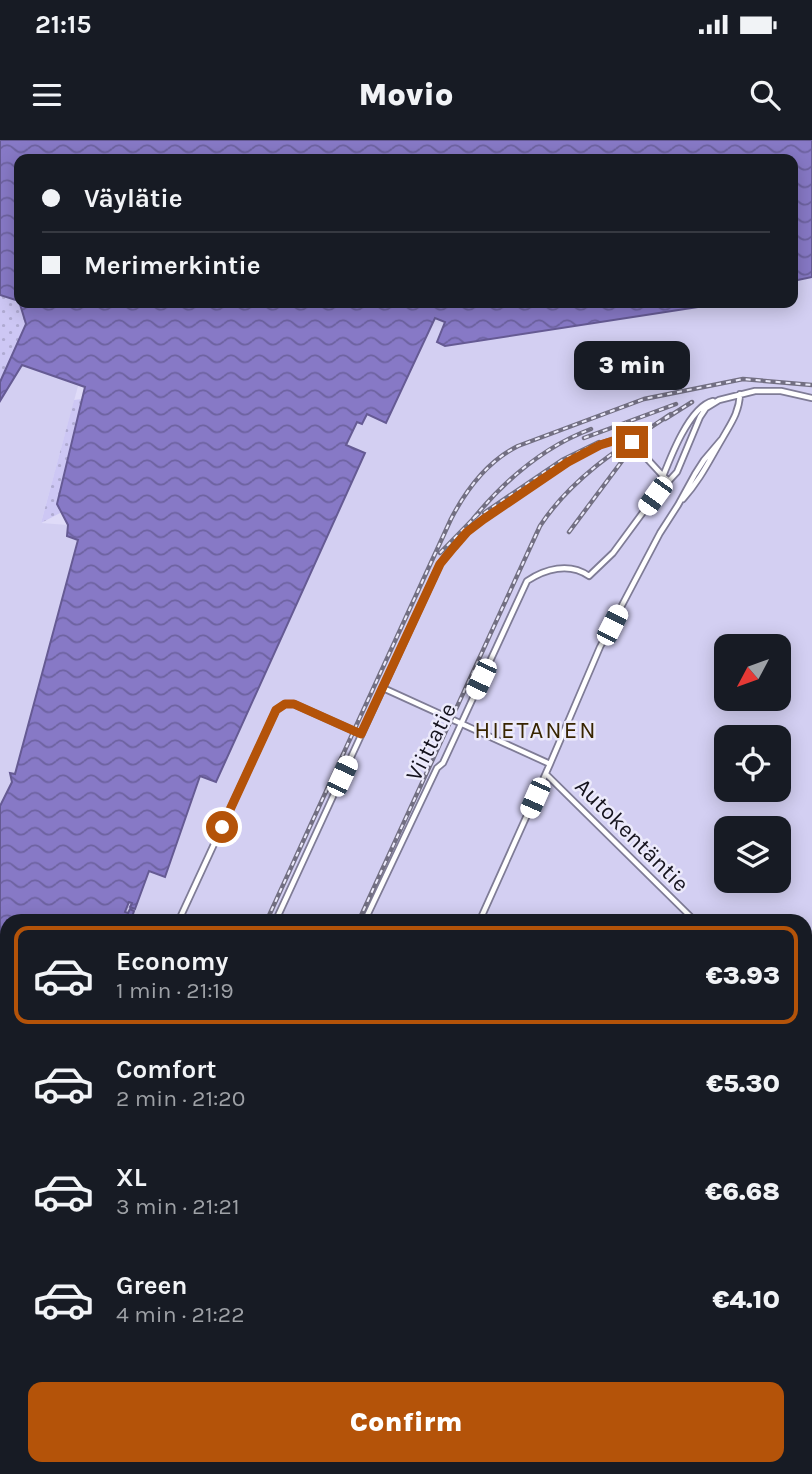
<!DOCTYPE html>
<html lang="en">
<head>
<meta charset="utf-8">
<style>
  :root { --surface:#171b24; --page:#20242c; --text:#f1f3f6; --muted:#9ea1a6; --line:#363941; --accent:#b45309 }
  body { margin:0; font-family:Karla,sans-serif; background:var(--page); color:var(--text); height:100vh; display:flex; flex-direction:column; font-size:26px; white-space:nowrap }
  * { box-sizing:border-box; margin:0 }
  p { font-size:23px; color:var(--muted) }
  .icon { flex:none; width:38px; height:38px; fill:none; stroke:currentColor; stroke-width:2; stroke-linecap:round; stroke-linejoin:round }
  .map { position:relative; flex:1; overflow:hidden }
  .sheet { position:absolute; left:0px; top:774px; width:812px; height:562px; display:flex; flex-direction:column; background:var(--surface); border-radius:21px 21px 0 0; box-shadow:0 4px 18px #0003 }
  .sheet>* { flex:none }
  .hud { position:absolute; left:14px; top:14px; width:784px; height:154px; border-radius:14px; box-shadow:0 4px 18px #0003; display:grid; align-content:center; height:154px; padding:0 28px; background:var(--surface) }
  .needle { width:46px; rotate:229deg }
  .fabs { position:absolute; left:714px; top:494px; display:grid; gap:14px }
  .fabs a { display:grid; place-items:center; width:77px; height:77px; border-radius:14px; background:var(--surface); box-shadow:0 4px 18px #0003; font-size:35px }
  .end { position:absolute; width:32px; height:32px; margin:-16px; border:9px solid #b45309; background:#fff; box-shadow:0 0 0 4px #fff }
  .from { border-radius:50% }
  .bubble { position:absolute; height:49px; border-radius:14px; background:var(--surface); box-shadow:0 4px 18px #0003; font-size:23px; font-weight:800; line-height:49px; text-align:center }
  .car { position:absolute; width:21px; height:42px; margin:-21px -10px; border-radius:9px; box-shadow:0 0 5px 2px #0007; background:linear-gradient(#fff 24%,#345 0 40%,#fff 0 76%,#345 0 86%,#fff 0) }
  .hud b { display:flex; align-items:center; gap:24px; height:66px; font-size:26px }
  .hud b+b { border-top:2px solid var(--line) }
  .hud i { width:18px; height:18px; background:var(--text) }
  ul { padding:12px 0 0; list-style:none }
  li { display:flex; align-items:center; gap:21px; height:98px; margin:0 14px 10px; padding:0 14px; border:4px solid transparent; border-radius:14px }
  li div { flex:1 }
  li b { display:block; font-size:26px }
  li em { font-style:normal; font-weight:800 }
  li.active { border-color:var(--accent) }
  li>.icon { width:63px; height:63px; stroke-width:1.5 }
  .button { display:flex; gap:14px; margin-top:auto; padding:14px 28px }
  .button a { flex:1; height:80px; border-radius:14px; background:var(--accent); color:#fff; font-size:28px; font-weight:800; line-height:80px; text-align:center }
  .status { display:flex; justify-content:space-between; align-items:center; height:49px; padding:0 35px; background:var(--surface); direction:ltr }
  .status svg { height:19px; fill:currentColor }
  header { display:flex; justify-content:space-between; align-items:center; height:91px; padding:0 28px; background:var(--surface); font-size:32px; font-weight:800 }
  .map>svg:first-child { display:block }
</style>
</head>
<body>
<div class="status"><b>21:15</b><svg viewBox="0 0 49 12"><path d="M0 12V9h3v3zM5 12V6h3v6zM10 12V3h3v9zM15 12V0h3v12zM26 1h20v11H26zM47 4h2v5h-2z"/></svg></div>
<header><svg class="icon" aria-label="menu" viewBox="0 0 24 24"><path d="M4 6h16M4 12h16M4 18h16"/></svg>Movio<svg class="icon" aria-label="search" viewBox="0 0 24 24"><circle cx="10" cy="10" r="6"/><path d="M15 15l6 6"/></svg></header>
<div class="map">
<svg width="812" height="1334" viewBox="0 0 812 1334">
  <defs>
    <pattern id="green-dots" width="8" height="8" patternUnits="userSpaceOnUse" patternTransform="scale(1.75)"><rect width="8" height="8" fill="#cdc7f4"/><path d="M2 2h.1M6 6h.1" fill="none" stroke="#afaad1" stroke-width="1.8" stroke-linecap="round"/></pattern>
    <pattern id="forest-firs" width="22" height="20" patternUnits="userSpaceOnUse" patternTransform="scale(1.75)"><rect width="22" height="20" fill="#cdc7f4"/><path d="M5 1l3.5 6h-7zM16 11l3.5 6h-7z" fill="#afaad1"/></pattern>
    <pattern id="water-waves" width="16" height="10" patternUnits="userSpaceOnUse" patternTransform="scale(1.75)"><rect width="16" height="10" fill="#8779c6"/><path d="M0 5q4-4 8 0t8 0" fill="none" stroke="#6d62a0"/></pattern>
  </defs>
  <rect width="100%" height="100%" fill="#dfdbf8"/>
  <path fill="#d3cff2" fill-rule="evenodd" d="M812,137V1127L805,1136V780H131L134,771L128,774L125,772L129,762L132,763L135,769L149,731L165,737L201,635L216,641L364,313L346,305L357,281L367,274L386,283L435,178L445,182L437,201L445,206L724,163H793V141ZM726,506H779V558H726ZM726,597H779V649H726ZM726,688H779V740H726Z
    M22,224L78,246L41,383L68,385L67,397L78,401L15,635L11,633L13,642L0,666V261Z
    M812,1175V1334H727L729,1328H805V1186Z"/>
  <path fill="url(#green-dots)" d="M0,155L19,161L26,184L0,242Z
    M82,259L57,364L62,372L41,383L74,260Z"/>
  <path fill="url(#forest-firs)" d="M7,1297V1328H69L82,1334H0V1301Z"/>
  <path fill="url(#water-waves)" stroke="#655a93" stroke-width="2" d="M0,0H812V137L793,141V19H19V163H724L445,206L437,202L445,182L435,178L386,283L367,274L362,284L357,282L346,305L365,313L216,642L200,636L165,737L149,731L135,769L130,767L132,763L129,762L125,772L128,773L130,769L134,771L131,780H7V1292L0,1297V666L12,642L10,633L15,634L78,400L67,396L68,385L57,364L85,247L22,225L0,261V242L26,184L19,161L0,155Z
    M76,1328H274L265,1334H214L192,1330L187,1334H94Z
    M383,1328H693L691,1334H388Z"/>
  <g fill="none" stroke-linecap="round" stroke-linejoin="round">
    <defs>
      <path id="minor" d="M657,352C666,329 687,267 713,261
        M683,359C700,340 709,321 722,299C731,283 739,273 740,254
        M383,548L550,624
        M546,634L694,780
        M179,780L276,570L285,564H294L361,594
        M276,780L440,424C448,413 457,401 468,391C484,377 503,366 520,354C544,338 601,295 629,299L663,336L669,341
        M365,780L437,628L443,623L527,441C545,429 569,422 589,436L613,413L655,356L677,332L700,277L706,268L719,260L755,251H781L812,258
        M480,780L550,624L600,507L660,393L678,365L695,334L704,320L721,300
        M805,869L807,867L812,870
        M805,1171L812,1160
        M718,1334L721,1328"/>
    </defs>
    <use href="#minor" stroke="#7f7c96" stroke-width="8"/>
    <use href="#minor" stroke="#fff" stroke-width="4.5"/>
    <defs>
      <path id="rail" d="M665,279L692,262
        M584,298L676,264
        M484,373L562,320L599,302
        M473,379C505,340 543,307 591,289
        M569,392L634,305
        M440,413L479,373
        M267,780L451,379C466,350 488,321 518,306L644,259L743,239L812,245
        M359,780L540,386C572,337 622,306 671,274
        M805,1285L812,1274"/>
    </defs>
    <use href="#rail" stroke="#726f82" stroke-width="4.5"/>
    <use href="#rail" stroke="#eceafb" stroke-width="2" stroke-dasharray="5" stroke-linecap="butt"/>
  </g>
  <g fill="none" stroke-linecap="round" stroke-linejoin="round">
    <path stroke="#b45309" stroke-width="9" d="M222,687L276,570L285,564H294L361,594L440,424L454,407L467,392L484,379L568,322L600,305L623,298L629,299L632,302"/>
  </g>
  <g text-anchor="middle" dominant-baseline="central" stroke-width="5" stroke-linejoin="round" paint-order="stroke">
    <g font-size="23" fill="#15131d" stroke="#eceafb">
      <text transform="translate(431 602) rotate(-63)">Viittatie</text>
      <text transform="translate(632 695) rotate(45)">Autokentäntie</text>
    </g>
    <g font-size="24" letter-spacing="2" fill="#382500" stroke="#eceafb">
      <text x="536" y="590">HIETANEN</text>
    </g>
  </g>
</svg>
<div class="fabs">
<a><svg class="needle" viewBox="-14 -14 28 28"><path d="M0-13l5 13h-10z" fill="#e53935"/><path d="M0 13l5-13h-10z" fill="#9ea1a6"/></svg></a>
<a><svg class="icon" aria-label="locate" viewBox="0 0 24 24"><circle cx="12" cy="12" r="6"/><path d="M12 2v4M12 18v4M2 12h4M18 12h4"/></svg></a>
<a><svg class="icon" aria-label="layers" viewBox="0 0 24 24"><path d="M12 4l9 5-9 5-9-5zM3 14l9 5 9-5"/></svg></a>
</div>
<i class="end from" style="left:222px;top:687px"></i>
<i class="end" style="left:632px;top:302px"></i>
<div class="bubble" style="left:574px;top:201px;width:116px">3 min</div>
<i class="car" style="left:655px;top:356px;rotate:216deg"></i>
<i class="car" style="left:612px;top:485px;rotate:27deg"></i>
<i class="car" style="left:481px;top:539px;rotate:205deg"></i>
<i class="car" style="left:342px;top:636px;rotate:25deg"></i>
<i class="car" style="left:535px;top:658px;rotate:204deg"></i>
<div class="hud">
<b><i class="from"></i>Väylätie</b>
<b><i></i>Merimerkintie</b>
</div>
<section class="sheet">
<ul>
<li class="active"><svg class="icon" aria-label="car" viewBox="0 0 24 24"><path d="M5 17H2v-5l4-1 3-4h7l3 4 3 1v5h-3M9 17h6M6 11h13"/><circle cx="7" cy="17" r="2"/><circle cx="17" cy="17" r="2"/></svg><div><b>Economy</b><p>1 min · 21:19</p></div><em>€3.93</em></li>
<li><svg class="icon" aria-label="car" viewBox="0 0 24 24"><path d="M5 17H2v-5l4-1 3-4h7l3 4 3 1v5h-3M9 17h6M6 11h13"/><circle cx="7" cy="17" r="2"/><circle cx="17" cy="17" r="2"/></svg><div><b>Comfort</b><p>2 min · 21:20</p></div><em>€5.30</em></li>
<li><svg class="icon" aria-label="car" viewBox="0 0 24 24"><path d="M5 17H2v-5l4-1 3-4h7l3 4 3 1v5h-3M9 17h6M6 11h13"/><circle cx="7" cy="17" r="2"/><circle cx="17" cy="17" r="2"/></svg><div><b>XL</b><p>3 min · 21:21</p></div><em>€6.68</em></li>
<li><svg class="icon" aria-label="car" viewBox="0 0 24 24"><path d="M5 17H2v-5l4-1 3-4h7l3 4 3 1v5h-3M9 17h6M6 11h13"/><circle cx="7" cy="17" r="2"/><circle cx="17" cy="17" r="2"/></svg><div><b>Green</b><p>4 min · 21:22</p></div><em>€4.10</em></li>
</ul>
<div class="button"><a>Confirm</a></div>
</section>
</div>
</body>
</html>
